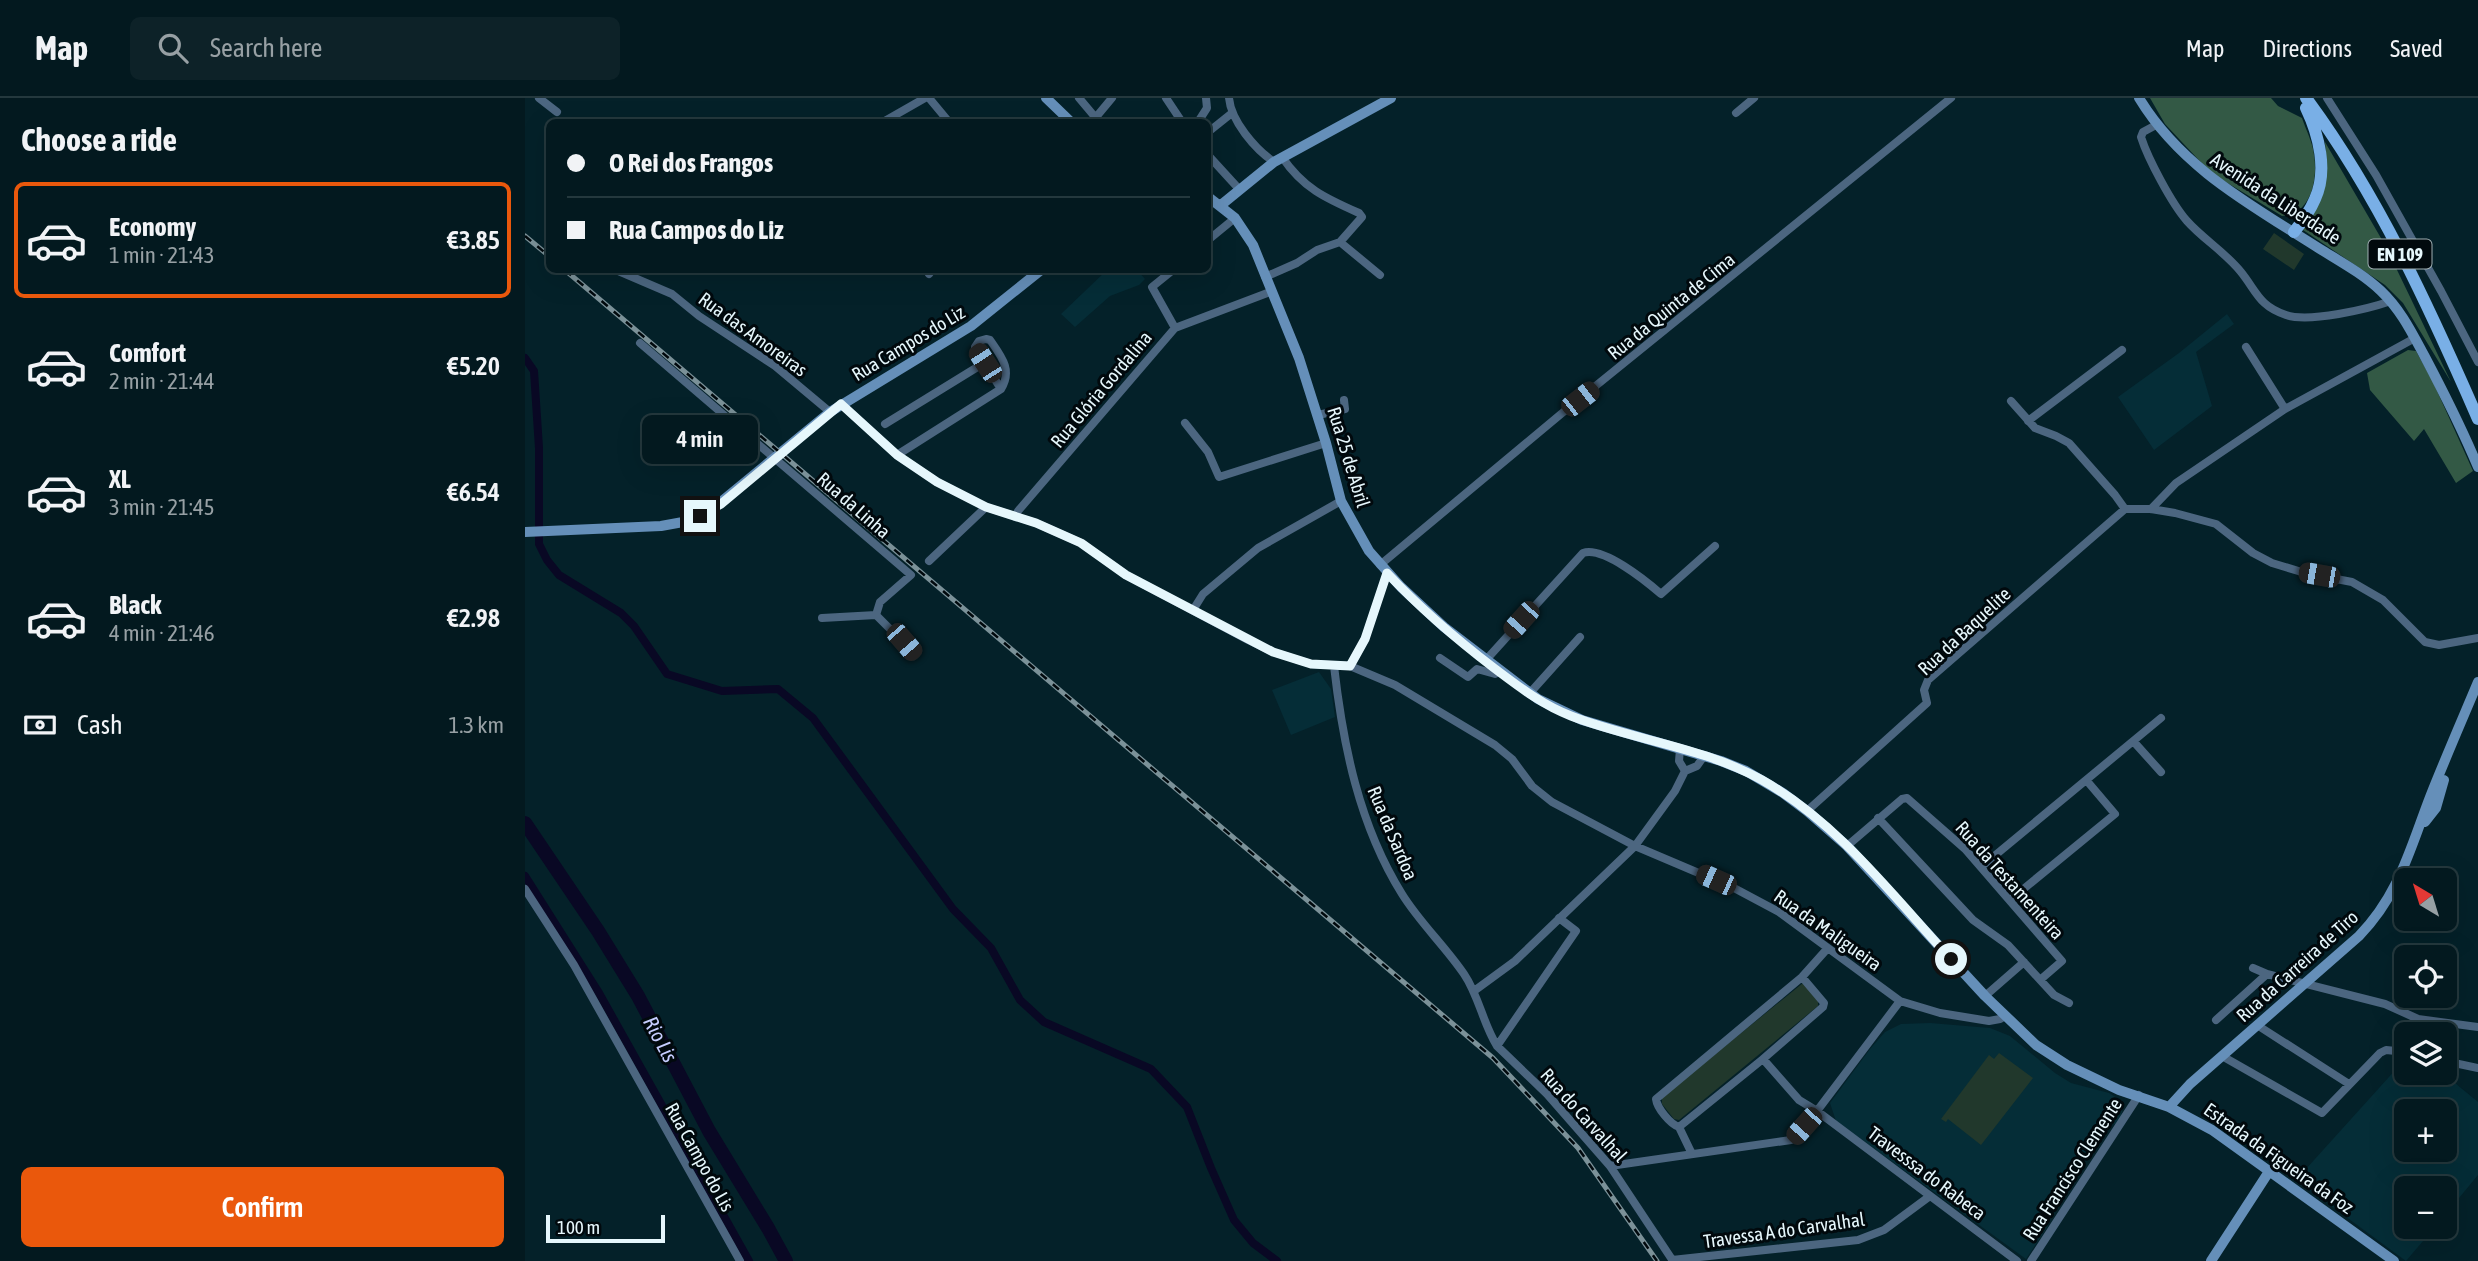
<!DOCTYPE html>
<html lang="en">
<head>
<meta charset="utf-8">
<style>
  :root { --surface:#03191f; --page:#0d2228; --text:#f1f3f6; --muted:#97a0a4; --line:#24383d; --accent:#ea580c }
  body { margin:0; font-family:"Asap Condensed",sans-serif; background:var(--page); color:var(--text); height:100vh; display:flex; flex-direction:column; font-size:26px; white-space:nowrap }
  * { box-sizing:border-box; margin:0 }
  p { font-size:23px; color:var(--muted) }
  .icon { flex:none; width:38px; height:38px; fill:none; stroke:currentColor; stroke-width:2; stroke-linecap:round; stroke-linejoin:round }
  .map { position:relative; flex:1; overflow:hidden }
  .side { display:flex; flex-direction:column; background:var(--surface); width:525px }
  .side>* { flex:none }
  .banner { position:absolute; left:21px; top:21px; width:665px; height:154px; border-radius:10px; box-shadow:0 7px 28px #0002,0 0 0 2px var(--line); display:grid; align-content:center; height:154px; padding:0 21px; background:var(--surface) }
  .needle { width:46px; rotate:322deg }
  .buttons { position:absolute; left:1869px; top:770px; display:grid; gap:14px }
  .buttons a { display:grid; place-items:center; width:63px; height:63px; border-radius:10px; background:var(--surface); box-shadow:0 7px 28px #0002,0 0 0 2px var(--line); font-size:35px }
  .scale { position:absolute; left:21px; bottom:18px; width:119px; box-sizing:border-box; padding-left:7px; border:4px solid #e6f7fc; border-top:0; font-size:19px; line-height:24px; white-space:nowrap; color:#e6f7fc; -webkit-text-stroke:5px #01090d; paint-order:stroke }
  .end { position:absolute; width:32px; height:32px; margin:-16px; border:9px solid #e6f7fc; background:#111; box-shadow:0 0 0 4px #111 }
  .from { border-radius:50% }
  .bubble { position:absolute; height:49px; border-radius:10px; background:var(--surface); box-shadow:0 7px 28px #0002,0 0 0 2px var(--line); font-size:23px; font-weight:600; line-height:49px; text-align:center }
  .car { position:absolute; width:21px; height:42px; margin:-21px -10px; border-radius:9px; box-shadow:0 0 5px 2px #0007; background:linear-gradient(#222 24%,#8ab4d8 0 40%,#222 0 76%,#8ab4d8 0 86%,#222 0) }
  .banner b { display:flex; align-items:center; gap:24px; height:66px; font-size:26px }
  .banner b+b { border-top:2px solid var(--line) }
  .banner i { width:18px; height:18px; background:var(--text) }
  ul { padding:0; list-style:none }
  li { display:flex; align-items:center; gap:21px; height:116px; margin:0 14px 10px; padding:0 7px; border:4px solid transparent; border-radius:10px }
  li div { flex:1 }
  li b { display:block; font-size:26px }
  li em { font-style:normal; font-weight:600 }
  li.on { border-color:var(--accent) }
  li>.icon { width:63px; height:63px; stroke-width:1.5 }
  h2 { padding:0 21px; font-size:32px; line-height:84px }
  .pay { display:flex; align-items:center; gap:18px; height:77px; padding:0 21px; font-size:26px }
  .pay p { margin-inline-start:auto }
  .action { display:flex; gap:14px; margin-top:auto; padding:14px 21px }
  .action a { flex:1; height:80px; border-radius:10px; background:var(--accent); color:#fff; font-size:28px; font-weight:600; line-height:80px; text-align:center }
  header { display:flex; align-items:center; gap:42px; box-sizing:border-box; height:98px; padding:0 35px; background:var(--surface); border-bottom:2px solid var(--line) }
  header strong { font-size:33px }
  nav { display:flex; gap:38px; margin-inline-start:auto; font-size:24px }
  .search { width:490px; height:63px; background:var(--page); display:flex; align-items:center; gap:18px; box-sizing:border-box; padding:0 24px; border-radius:10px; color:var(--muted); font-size:26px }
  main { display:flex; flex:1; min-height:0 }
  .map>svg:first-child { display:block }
</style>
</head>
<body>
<header>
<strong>Map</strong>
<div class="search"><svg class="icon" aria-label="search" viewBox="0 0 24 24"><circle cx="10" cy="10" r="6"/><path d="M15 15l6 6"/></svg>Search here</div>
<nav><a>Map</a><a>Directions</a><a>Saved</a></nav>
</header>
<main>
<section class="side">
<h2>Choose a ride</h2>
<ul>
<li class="on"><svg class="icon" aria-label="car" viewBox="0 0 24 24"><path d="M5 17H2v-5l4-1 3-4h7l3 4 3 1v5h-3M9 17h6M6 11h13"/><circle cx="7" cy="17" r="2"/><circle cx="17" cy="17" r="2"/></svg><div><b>Economy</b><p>1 min · 21:43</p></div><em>€3.85</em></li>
<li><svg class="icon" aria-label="car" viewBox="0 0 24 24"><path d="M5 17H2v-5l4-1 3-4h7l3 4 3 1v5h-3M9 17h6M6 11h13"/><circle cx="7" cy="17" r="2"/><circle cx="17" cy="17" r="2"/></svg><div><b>Comfort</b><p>2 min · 21:44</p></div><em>€5.20</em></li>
<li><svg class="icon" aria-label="car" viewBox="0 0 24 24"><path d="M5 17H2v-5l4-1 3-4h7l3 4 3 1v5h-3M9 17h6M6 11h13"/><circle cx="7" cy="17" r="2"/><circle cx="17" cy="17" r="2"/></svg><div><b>XL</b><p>3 min · 21:45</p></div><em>€6.54</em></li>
<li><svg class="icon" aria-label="car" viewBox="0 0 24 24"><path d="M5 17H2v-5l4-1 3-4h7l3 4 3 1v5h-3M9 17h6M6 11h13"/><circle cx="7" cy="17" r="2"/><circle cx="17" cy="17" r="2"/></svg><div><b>Black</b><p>4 min · 21:46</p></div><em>€2.98</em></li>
</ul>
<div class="pay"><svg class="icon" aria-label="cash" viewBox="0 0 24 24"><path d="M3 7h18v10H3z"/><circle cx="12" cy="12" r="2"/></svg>Cash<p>1.3 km</p></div>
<div class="action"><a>Confirm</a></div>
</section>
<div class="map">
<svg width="1953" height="1163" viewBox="0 0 1953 1163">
  <rect width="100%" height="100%" fill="#042129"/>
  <path fill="#052d37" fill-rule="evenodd" d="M582,172H612L620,181L614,187L585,198L550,229L536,216Z
    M1702,216L1709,226L1671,254L1687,308L1629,352L1593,299L1654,255Z
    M794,574L806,591L810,619L766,637L747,592Z
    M1405,925L1465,930L1485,938L1530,975L1546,985L1584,995L1592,1000L1597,1013L1596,1018L1591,1026L1584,1027L1522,1123L1523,1128L1501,1161L1311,1023L1305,1005L1345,951L1360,934L1376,926Z
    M1873,969L1881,971V975L1919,976L1953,1004V1077L1920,1117V1090H1881V1129H1910L1881,1163L1771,1082ZM1920,1013V1052H1881V1013Z"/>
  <path fill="#21382c" d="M1749,135L1779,156L1769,172L1738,151Z
    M1278,885L1293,903V908L1154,1022L1149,1021L1137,1006V999Z
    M1474,955L1508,980L1456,1047L1423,1021L1421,1024L1416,1021L1464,957L1469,961Z"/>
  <path fill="#335945" d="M1625,0H1746L1753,8L1777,20C1781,32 1788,45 1789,57C1793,82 1786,116 1757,118L1686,75L1640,26Z
    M1800,44L1860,147L1926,284L1878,205L1860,187L1778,132L1801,57Z
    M1883,252L1891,253L1908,284L1948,373L1931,385L1899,331L1889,343L1845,292L1842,275Z"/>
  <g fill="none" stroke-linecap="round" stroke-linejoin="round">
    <path stroke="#090824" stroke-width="8" d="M0,260L9,273L14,350V446L22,462L34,477L96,515L109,528L142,576L197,593L253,591L288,620L428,811L466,850L495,902L519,924L626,971L662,1009L686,1070L709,1122L728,1145L752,1163
      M0,778L74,895L224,1163"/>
    <path stroke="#090824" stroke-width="14" d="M0,725L73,833L113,898L184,1033L243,1130L261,1163"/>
    <path stroke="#4c6680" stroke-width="8" d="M14,0L32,14
      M404,0L424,24
      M554,0L570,19
      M641,0L657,24
      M704,0C706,23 730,51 749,64
      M1802,0L1851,77L1916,193L1953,264
      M1211,15L1229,0
      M358,24L400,0
      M567,24L587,0
      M673,24L682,10L681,0
      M1631,27L1618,34L1616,39C1623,61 1647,106 1662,123C1678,141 1701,155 1716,174C1732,194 1734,208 1761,217C1784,225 1843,211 1866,203
      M682,35L707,15
      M682,56L714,91
      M682,143L710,120
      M815,144L855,177
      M91,172L147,196L174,218L250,268L305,314
      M648,172L627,189L650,230
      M404,176L407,172
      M740,179L772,165L792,152L815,144L837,119L834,115C800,100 778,90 757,59
      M115,245L386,477L355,504L351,517
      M1721,249L1760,311
      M1486,303L1510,330L1531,338L1544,345L1590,397L1600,411H1626L1650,415L1691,426L1728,455L1747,465L1780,475L1827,484L1858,502L1900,544L1914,547L1953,540
      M316,306L372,357L412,384L461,409L511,425L556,445L601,477L723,542L748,554L786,566L825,568L870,587L970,647L987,661L1007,688L1027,704L1110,748L1209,790L1254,814L1375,903L1415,915L1464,923L1475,921L1480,918
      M793,317L820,311L819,302
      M1503,323L1597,252
      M660,325L683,354L694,379L801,345
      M360,326L459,265
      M372,357L476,291C488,272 476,258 465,242L461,241L454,243L450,249L452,253L476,291
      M1626,411L1651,385L1760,311L1890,240
      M490,419L493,413L650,230L745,194
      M404,463L461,409
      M855,467L1036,316L1426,0
      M668,512L678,496L733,450L816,403
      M297,520L351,517L389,555
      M915,560L943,579L952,571L970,576L974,573
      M960,563L1058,455C1078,448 1121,483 1136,496L1190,448
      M809,568C818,647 834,727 877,796C895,825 920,848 939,876C954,898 958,926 972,948L1022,996L1085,1068L1148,1163
      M825,568L840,541L862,475
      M1004,596L1055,539
      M1609,644L1636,674
      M1155,651L1154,663L1160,673
      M1282,713L1402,605L1399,592L1403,582L1600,411
      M1353,720L1448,822L1483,847L1529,897L1544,905
      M1322,748L1377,701L1382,700L1440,751L1537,863L1515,882
      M1456,769L1636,620
      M0,791L49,867L215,1163
      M1485,802L1590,716L1562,683
      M1728,870L1742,876
      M1277,879L1299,905L1298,909L1238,961L1154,1029C1145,1026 1132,1010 1131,1001L1277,879L1302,851
      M949,893L990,863L1110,748L1150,693L1160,673L1172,668L1179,658
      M1460,898L1499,864
      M1691,922L1742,876L1860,906L1893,921L1953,929
      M1732,927L1824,986
      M972,948L1051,833L1034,820
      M1697,958L1797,1015L1855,955L1861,952L1881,954
      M1238,961L1274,1002L1292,1013L1492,1163
      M1920,963L1953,970
      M1154,1029L1167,1056
      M1085,1068L1266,1042L1292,1013L1375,903
      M1147,1162L1333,1142L1359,1132L1405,1098
      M1506,1163L1614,997"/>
    <path stroke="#658fb9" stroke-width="10" d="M521,0L546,24
      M1614,0C1657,71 1728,108 1795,151C1816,164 1838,176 1856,193C1876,212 1887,235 1900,259C1919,295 1937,331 1953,369
      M682,98L710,120L728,147L774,260L801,345L816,403L844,453L876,489L919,529L1013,601L1057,622L1196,663L1221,673L1258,695L1282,713L1322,748L1460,898L1511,947L1542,967L1594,992L1644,1009L1687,1032L1869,1163
      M696,107L749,64L866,0
      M0,434L136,428L158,424L186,412L305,314L446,228L516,172
      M1900,724L1911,710L1919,682
      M1644,1009L1665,986L1834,838C1874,797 1885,751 1905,699C1920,661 1937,622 1953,584
      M1686,1163L1745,1072"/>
    <path stroke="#79afe6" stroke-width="12" d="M1781,0C1853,97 1905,211 1953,321
      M1769,134C1777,124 1785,113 1790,101C1803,73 1794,37 1781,10"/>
    <defs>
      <path id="rail" d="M0,138L24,158
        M40,172L968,960L1053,1050L1132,1163"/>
    </defs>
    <use href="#rail" stroke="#7b9198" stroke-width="5"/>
    <use href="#rail" stroke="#01090d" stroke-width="2.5" stroke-dasharray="8" stroke-linecap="butt"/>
  </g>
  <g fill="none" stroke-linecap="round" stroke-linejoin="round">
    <path stroke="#e6f7fc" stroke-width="9" d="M175,418L196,406L316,306L372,357L412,384L461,409L511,425L556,445L601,477L748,554L786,566L825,568L840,541L862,475C895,510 931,541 969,570C993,588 1017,607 1046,618C1108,642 1178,649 1237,682C1313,725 1368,798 1426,861"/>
  </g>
  <g text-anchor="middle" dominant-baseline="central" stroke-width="6" stroke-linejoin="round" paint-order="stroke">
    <rect fill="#01090d" stroke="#a1b0b4" stroke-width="2" x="1843.5" y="141.5" width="63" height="29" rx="5"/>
    <g font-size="18" font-weight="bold" fill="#e6f7fc">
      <text x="1875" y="156">EN 109</text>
    </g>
    <g font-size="19" fill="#e6f7fc" stroke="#01090d">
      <text transform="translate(1751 100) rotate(33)">Avenida da Liberdade</text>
      <text transform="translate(1146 208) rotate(-39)">Rua da Quinta de Cima</text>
      <text transform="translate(228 236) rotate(36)">Rua das Amoreiras</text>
      <text transform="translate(383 245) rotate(-31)">Rua Campos do Liz</text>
      <text transform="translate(576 291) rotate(-50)">Rua Glória Gordalina</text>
      <text transform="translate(824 359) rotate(73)">Rua 25 de Abril</text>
      <text transform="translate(329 407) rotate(41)">Rua da Linha</text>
      <text transform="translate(1439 533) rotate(-43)">Rua da Baquelite</text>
      <text transform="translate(868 735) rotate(67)">Rua da Sardoa</text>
      <text transform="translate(1485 782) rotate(48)">Rua da Testamenteira</text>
      <text transform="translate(1303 832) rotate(35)">Rua da Maligueira</text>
      <text transform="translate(1772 868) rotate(-42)">Rua da Carreira de Tiro</text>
      <text transform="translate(1059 1017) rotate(48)">Rua do Carvalhal</text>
      <text transform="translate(175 1059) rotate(61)">Rua Campo do Lis</text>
      <text transform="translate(1754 1060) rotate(35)">Estrada da Figueira da Foz</text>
      <text transform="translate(1547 1071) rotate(-57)">Rua Francisco Clemente</text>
      <text transform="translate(1402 1075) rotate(37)">Travesssa do Rabeca</text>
      <text transform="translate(1259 1132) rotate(-8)">Travessa A do Carvalhal</text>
    </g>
    <g font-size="21" font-style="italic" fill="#c6cdfe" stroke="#01090d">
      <text transform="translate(136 941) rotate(62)">Rio Lis</text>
    </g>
  </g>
</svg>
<div class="buttons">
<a><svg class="needle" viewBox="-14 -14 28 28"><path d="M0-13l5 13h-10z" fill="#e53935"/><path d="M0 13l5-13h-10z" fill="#97a0a4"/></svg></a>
<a><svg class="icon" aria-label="locate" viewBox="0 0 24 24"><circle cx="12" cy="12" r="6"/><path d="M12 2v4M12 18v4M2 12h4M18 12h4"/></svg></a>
<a><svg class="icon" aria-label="layers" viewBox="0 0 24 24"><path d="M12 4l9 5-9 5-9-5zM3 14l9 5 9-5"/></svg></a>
<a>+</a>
<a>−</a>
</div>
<div class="scale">100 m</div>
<i class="end from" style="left:1426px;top:861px"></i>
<i class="end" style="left:175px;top:418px"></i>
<div class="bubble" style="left:117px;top:317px;width:116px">4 min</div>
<i class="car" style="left:460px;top:265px;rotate:327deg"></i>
<i class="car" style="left:1055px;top:301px;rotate:52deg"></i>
<i class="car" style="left:1794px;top:477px;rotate:280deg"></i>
<i class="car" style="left:996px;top:522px;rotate:222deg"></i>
<i class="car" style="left:379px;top:544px;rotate:139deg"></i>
<i class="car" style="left:1191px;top:782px;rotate:294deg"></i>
<i class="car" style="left:1279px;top:1028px;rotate:222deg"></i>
<div class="banner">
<b><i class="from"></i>O Rei dos Frangos</b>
<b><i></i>Rua Campos do Liz</b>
</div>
</div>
</main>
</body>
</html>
